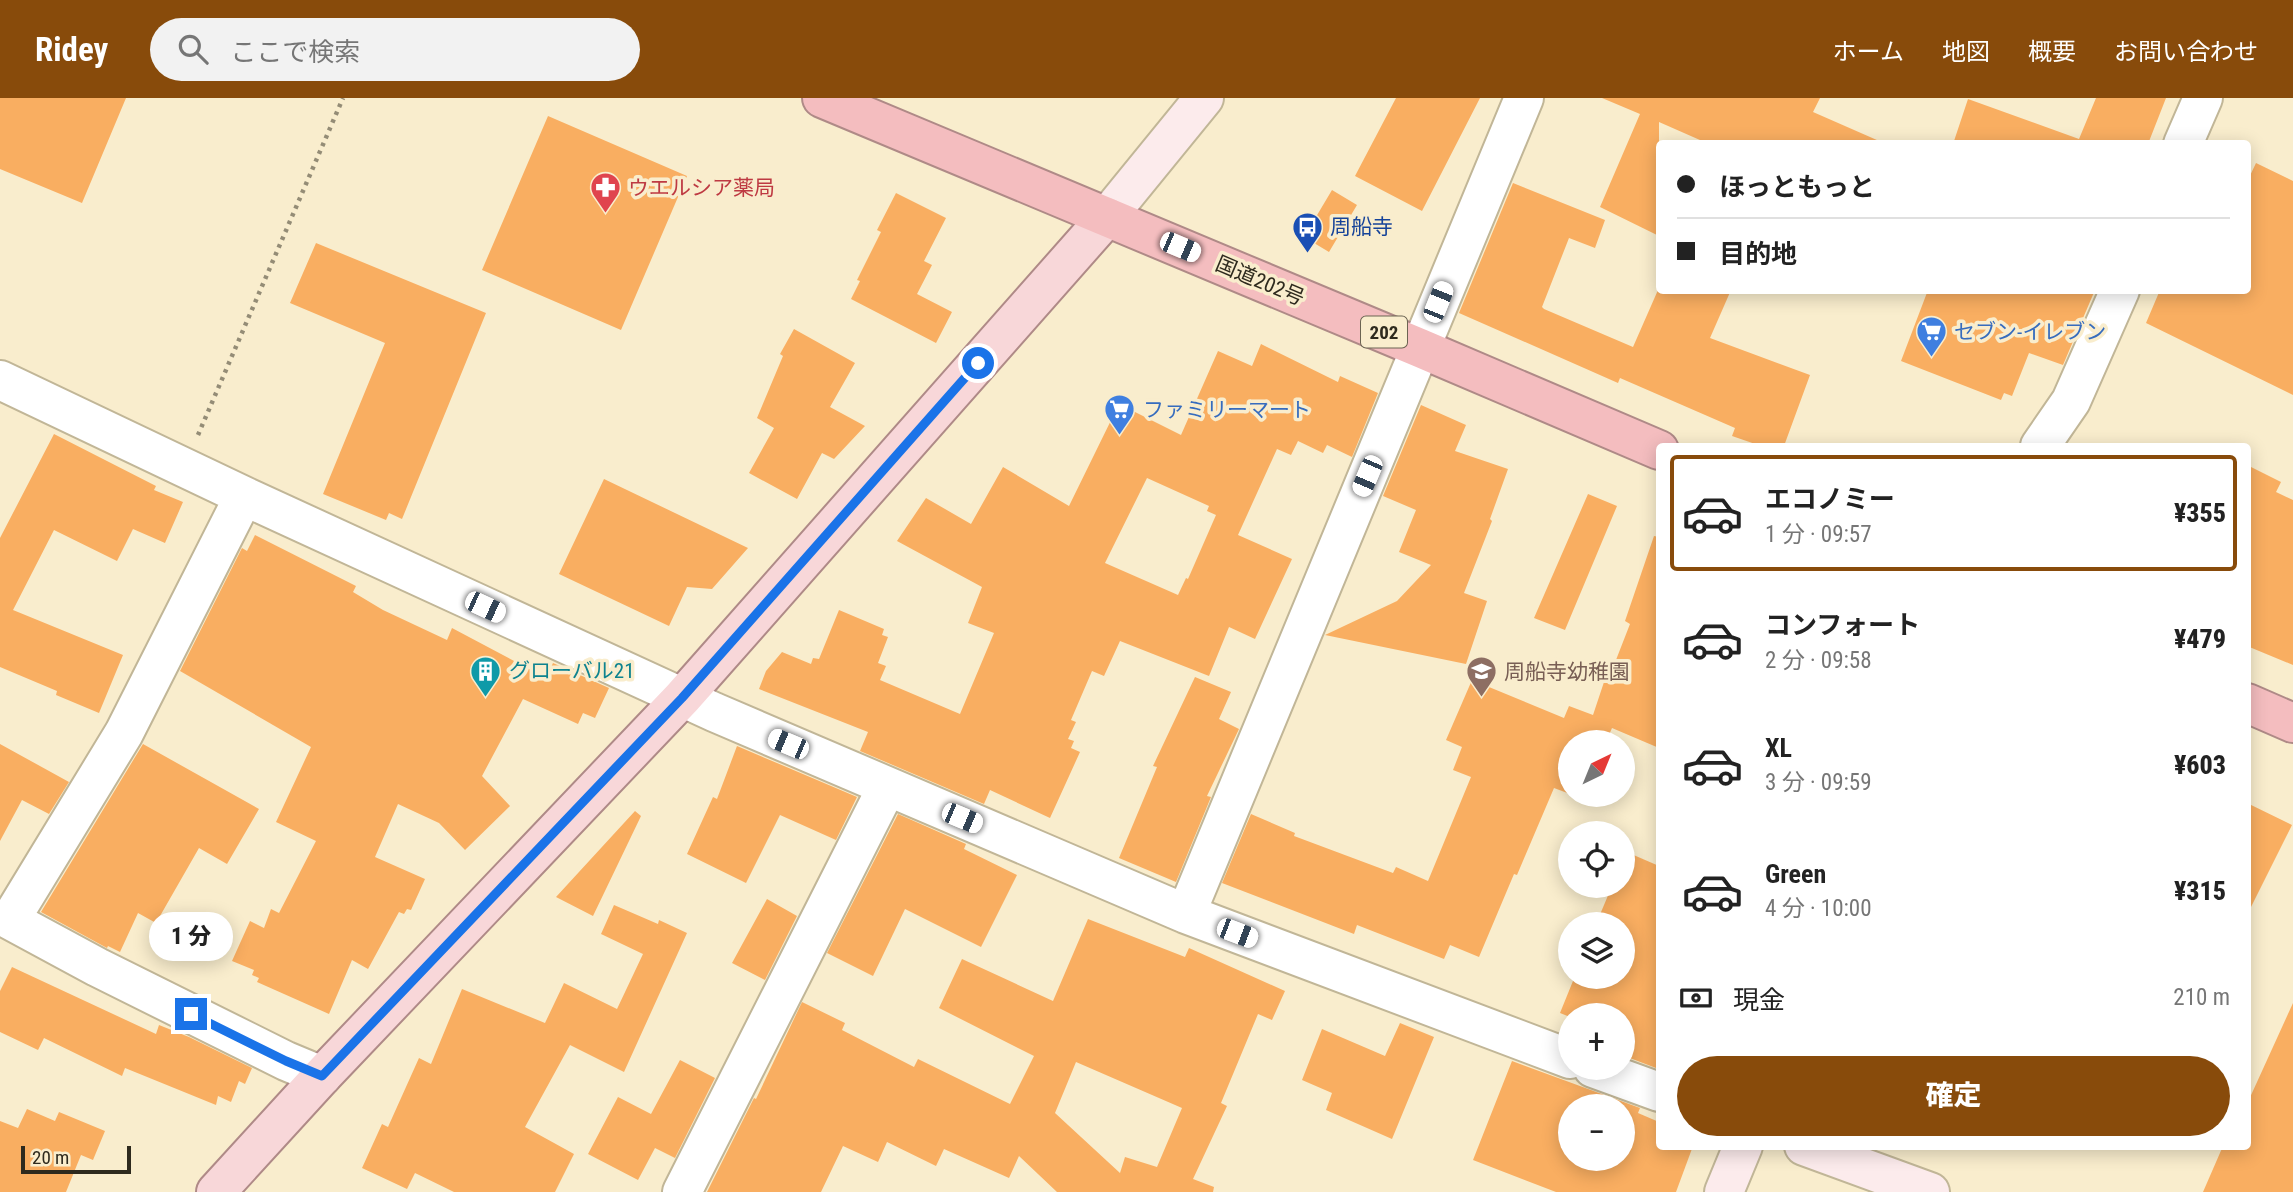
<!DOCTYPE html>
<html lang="ja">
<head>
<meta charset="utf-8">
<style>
  :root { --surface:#fff; --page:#f2f2f2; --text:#222; --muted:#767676; --line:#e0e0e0; --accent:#884b0b }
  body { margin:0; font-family:"Roboto Condensed","Noto Sans JP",sans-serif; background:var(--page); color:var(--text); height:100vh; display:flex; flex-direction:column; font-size:26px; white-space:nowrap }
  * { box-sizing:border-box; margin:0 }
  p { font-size:23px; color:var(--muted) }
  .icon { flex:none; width:38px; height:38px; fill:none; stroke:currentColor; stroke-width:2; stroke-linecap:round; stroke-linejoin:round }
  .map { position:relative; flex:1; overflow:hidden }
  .details { position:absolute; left:1656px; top:345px; width:595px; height:707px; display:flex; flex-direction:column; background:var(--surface); border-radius:7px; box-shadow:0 4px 18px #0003 }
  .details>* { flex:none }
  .banner { position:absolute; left:1656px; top:42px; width:595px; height:154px; border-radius:7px; box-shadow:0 4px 18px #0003; display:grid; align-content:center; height:154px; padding:0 21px; background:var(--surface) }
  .needle { width:46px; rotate:43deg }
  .tools { position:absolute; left:1558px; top:632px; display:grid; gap:14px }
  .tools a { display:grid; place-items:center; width:77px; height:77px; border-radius:50%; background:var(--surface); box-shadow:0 4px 18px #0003; font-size:35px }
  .scale { position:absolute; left:21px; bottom:18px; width:110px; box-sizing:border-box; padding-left:7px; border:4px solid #2e2a1e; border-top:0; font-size:19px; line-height:24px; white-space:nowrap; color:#2e2a1e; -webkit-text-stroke:5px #f9edcd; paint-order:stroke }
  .end { position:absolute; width:32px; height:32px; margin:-16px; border:9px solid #1a73e8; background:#fff; box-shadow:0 0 0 4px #fff }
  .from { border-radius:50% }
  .bubble { position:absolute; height:49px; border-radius:24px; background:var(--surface); box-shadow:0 4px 18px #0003; font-size:23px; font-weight:800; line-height:49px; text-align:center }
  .car { position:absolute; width:21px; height:42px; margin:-21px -10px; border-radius:9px; box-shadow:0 0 5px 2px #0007; background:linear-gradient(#fff 24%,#345 0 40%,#fff 0 76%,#345 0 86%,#fff 0) }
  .banner b { display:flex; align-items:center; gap:24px; height:66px; font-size:26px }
  .banner b+b { border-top:2px solid var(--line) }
  .banner i { width:18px; height:18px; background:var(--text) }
  ul { padding:12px 0 0; list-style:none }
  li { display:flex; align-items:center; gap:21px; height:116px; margin:0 14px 10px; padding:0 7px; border:4px solid transparent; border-radius:7px }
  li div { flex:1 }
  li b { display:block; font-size:26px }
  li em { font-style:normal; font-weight:800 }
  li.selected { border-color:var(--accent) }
  li>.icon { width:63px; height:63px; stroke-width:1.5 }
  .pay { display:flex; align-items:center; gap:18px; height:77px; padding:0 21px; font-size:26px }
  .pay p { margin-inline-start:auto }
  .cta { display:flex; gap:14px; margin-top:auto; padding:14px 21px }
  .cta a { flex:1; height:80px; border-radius:42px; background:var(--accent); color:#fff; font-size:28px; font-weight:800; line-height:80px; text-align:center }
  header { display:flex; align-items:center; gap:42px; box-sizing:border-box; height:98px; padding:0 35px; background:var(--accent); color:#fff }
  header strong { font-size:33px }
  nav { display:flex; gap:38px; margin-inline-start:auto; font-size:24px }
  .search { width:490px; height:63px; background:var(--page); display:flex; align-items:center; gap:18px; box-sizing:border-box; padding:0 24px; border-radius:38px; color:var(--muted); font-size:26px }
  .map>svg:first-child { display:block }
</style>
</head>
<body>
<header>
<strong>Ridey</strong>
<div class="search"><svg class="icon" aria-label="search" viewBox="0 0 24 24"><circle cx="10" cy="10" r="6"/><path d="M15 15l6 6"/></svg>ここで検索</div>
<nav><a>ホーム</a><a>地図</a><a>概要</a><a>お問い合わせ</a></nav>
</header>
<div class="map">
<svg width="2293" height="1094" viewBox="0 0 2293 1094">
  <rect width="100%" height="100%" fill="#f9edcd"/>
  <path fill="#f9ae61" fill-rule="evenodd" d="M0,0H126L82,105L0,71Z
    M1396,0H1480L1422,113L1355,78Z
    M1602,0H1820L1813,14L1886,46H1709L1659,24V138L1600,109L1640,16Z
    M2096,0H2166L2148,46H1953L1968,1L2079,41Z
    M548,18L687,78L621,232L482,172Z
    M2256,65L2293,83V297L2146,225L2160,192H2247V84Z
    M1513,85L1605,122L1595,150L1569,140L1542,209L1544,211L1633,249L1658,192H1731L1710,240L1810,277L1784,348H1761L1732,338L1735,330L1620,280L1618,285L1459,215Z
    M1332,92L1357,107L1329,154L1304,139Z
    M896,95L946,120L924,163L932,167L917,196L952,214L936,245L851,201L860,183L857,182L881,134L877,132Z
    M316,145L486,215L402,421L389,415L386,422L323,396L385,245L290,205Z
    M1928,192H2095L2063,267L2029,255L2012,298L2004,295L2001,302L1901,263Z
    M794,231L855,265L830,309L865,328L834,361L822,355L797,401L749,375L774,330L757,320L783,258L780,256Z
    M1261,246L1338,284L1340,278L1378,295L1352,359L1327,347L1323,355L1298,343L1291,357L1277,351L1238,437L1292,461L1255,541L1229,529L1209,578L1120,543L1104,578L1092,573L1071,622L1076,624L1068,641L1074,643L1071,650L1080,654L1050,720L990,692L984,706L860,653L868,634L759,591L766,573L782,554L811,566L813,560L819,561L839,512L884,531L882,537L888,539L878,565L886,568L880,582L960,616L994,535L968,525L982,489L897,443L926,400L971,426L1003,369L1069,408L1119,306L1181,337L1218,253L1252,268ZM1147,380L1209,408L1207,413L1216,417L1188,481L1186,480L1178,497L1105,465Z
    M1421,307L1466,327L1455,353L1508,371L1490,421L1492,423L1464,495L1487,503L1466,566L1325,537L1397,503L1431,467L1399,454L1416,412L1383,398Z
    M54,336L156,388L154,392L183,404L165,445L133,431L117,463L54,432L13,512L123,557L99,615L56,597L57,593L0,569V440Z
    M2247,367L2281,384L2276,394L2293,402V567L2247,548Z
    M604,381L748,450L712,491L687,489L669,528L559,476Z
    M1588,396L1617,408L1565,532L1534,520Z
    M255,437L356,488L353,494L383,512L447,542L452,530L546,580L553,565L609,590L595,620L583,615L578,626L523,601L482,678L510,708L465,752L439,725L398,706L375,759L425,781L411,812L407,811L404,816L399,814L368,871L352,862L329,916L257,884L259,880L252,877L254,872L232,863L250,823L264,830L271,811L279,815L316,743L276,724L311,649L180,573L242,450L247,453Z
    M1654,438L1659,439V650L1612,630L1606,644H1570V696L1554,690L1517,777L1514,776L1479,859L1450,847L1444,861L1357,827L1354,836L1222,785L1251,716L1295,735L1294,738L1393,775L1396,769L1428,783L1471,679L1453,672L1462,649L1446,642L1472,582L1564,620L1569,608L1593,617L1604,584L1607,585L1630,526L1625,523Z
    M1195,579L1231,594L1219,621L1239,631L1207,698L1211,699L1176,784L1119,760L1157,669L1153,668Z
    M0,646L69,684L49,716L22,702L0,743Z
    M143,646L259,711L227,766L199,750L156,825L138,815L120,854L108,848L107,850L41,814Z
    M737,648L857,699L836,742L780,717L746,785L687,756L713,699L717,701Z
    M2247,705L2292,727L2247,817Z
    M635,713L641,718L593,818L556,799Z
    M898,716L966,746L964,751L1017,777L981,849L905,811L873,878L827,855Z
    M1622,752L1659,768V963L1656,970L1622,957V917H1570V919L1560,915L1575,878H1622V826H1596L1612,788H1622Z
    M767,801L797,818L765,882L732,865Z
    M614,807L658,826L659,822L687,835L624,974L570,947L525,1029L574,1056L555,1094H454L415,1075L407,1091L362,1070L382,1026L388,1029L419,960L431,966L462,891L545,925L564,885L617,911L643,856L601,836Z
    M1088,821L1185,859L1189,850L1285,893L1272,922L1258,916L1221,1005L1227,1008L1193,1081L1214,1089L1213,1094H1057L1019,1058L1009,1080L944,1051L936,1068L887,1044L878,1064L843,1048L821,1094H707L754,1000L756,1001L802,904L845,925L842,932L914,969L918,961L1010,1006L1034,958L939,910L962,861L1053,903ZM1076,964L1182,1010L1157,1069L1125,1059L1120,1075L1055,1015Z
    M12,869L156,936L159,927L189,939L252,970L245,986L239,983L231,1004L218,998L216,1007L125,970L122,978L44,940L38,952L0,934V893Z
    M2293,905V1094H2203L2223,1048H2247V1006Z
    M1400,925L1434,939L1392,1041L1326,1012L1332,995L1302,982L1322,931L1385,958Z
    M680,962L715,980L675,1060L655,1050L638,1082L588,1056L618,999L651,1016Z
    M1512,963L1640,1010L1638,1015L1659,1024V1048H1693L1676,1094H1556L1473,1062ZM1570,1008H1622V1060H1570Z
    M27,1011L55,1023L59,1014L105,1033L93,1062L81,1057L66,1094H0V1023L18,1030Z"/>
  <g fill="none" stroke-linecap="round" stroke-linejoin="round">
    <defs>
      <path id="street" d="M2183,46L2203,0
        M0,282L244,398L714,614L1186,816L1570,961
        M2040,348L2071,303L2120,192
        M244,398L124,635L10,822L97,869L286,963L322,978
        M1186,816L1524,0
        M1593,970L1659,994
        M682,1094L887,689"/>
      <path id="secondary" d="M1107,119L1204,0
        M1804,1048L1930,1094
        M1724,1094L1743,1048"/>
      <path id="primary" d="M216,1094L322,978L682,600L1107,119"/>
      <path id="highway" d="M822,0L1420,250L1659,352
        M2247,605L2293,625"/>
    </defs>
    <use href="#street" stroke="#c1b697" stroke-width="42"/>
    <use href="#secondary" stroke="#c1b697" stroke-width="42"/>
    <use href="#primary" stroke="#af8a87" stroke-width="42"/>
    <use href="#highway" stroke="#af8a87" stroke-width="42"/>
    <path stroke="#948c76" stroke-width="4.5" stroke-dasharray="3.5 5" stroke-linecap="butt" d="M198,337L343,0"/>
    <use href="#street" stroke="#fff" stroke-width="38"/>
    <use href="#secondary" stroke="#fcebec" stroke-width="38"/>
    <use href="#primary" stroke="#f8d7d9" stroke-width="38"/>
    <use href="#highway" stroke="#f4bdbf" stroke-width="38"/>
  </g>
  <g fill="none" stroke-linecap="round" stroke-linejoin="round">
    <path stroke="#1a73e8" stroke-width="9" d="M191,916L286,963L322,978L682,600L978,265"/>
  </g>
  <defs>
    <symbol id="pharmacy-pin" viewBox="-11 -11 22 30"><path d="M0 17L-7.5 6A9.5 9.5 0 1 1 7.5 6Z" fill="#e0444e" stroke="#f9edcd"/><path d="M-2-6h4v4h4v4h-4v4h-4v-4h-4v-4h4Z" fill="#fff"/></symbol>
    <symbol id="bus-pin" viewBox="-11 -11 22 30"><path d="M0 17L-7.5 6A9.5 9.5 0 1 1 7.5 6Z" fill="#1a4fb4" stroke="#f9edcd"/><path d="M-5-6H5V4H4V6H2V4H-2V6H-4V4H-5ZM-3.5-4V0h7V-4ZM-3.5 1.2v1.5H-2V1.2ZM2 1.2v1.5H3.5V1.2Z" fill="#fff"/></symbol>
    <symbol id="supermarket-pin" viewBox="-11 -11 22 30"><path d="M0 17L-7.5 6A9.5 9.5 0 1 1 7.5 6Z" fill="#3f7fe0" stroke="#f9edcd"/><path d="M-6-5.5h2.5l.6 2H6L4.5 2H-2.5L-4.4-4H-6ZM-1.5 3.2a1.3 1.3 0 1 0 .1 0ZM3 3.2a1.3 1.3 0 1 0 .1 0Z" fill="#fff"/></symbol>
    <symbol id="building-pin" viewBox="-11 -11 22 30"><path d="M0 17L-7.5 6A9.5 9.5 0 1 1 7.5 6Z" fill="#0f9aa8" stroke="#f9edcd"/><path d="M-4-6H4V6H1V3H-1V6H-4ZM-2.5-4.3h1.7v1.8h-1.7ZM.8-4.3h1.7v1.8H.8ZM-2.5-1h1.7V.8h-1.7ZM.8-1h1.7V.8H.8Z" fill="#fff"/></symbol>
    <symbol id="school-pin" viewBox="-11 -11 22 30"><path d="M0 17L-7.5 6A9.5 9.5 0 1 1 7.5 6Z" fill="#8d6e63" stroke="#f9edcd"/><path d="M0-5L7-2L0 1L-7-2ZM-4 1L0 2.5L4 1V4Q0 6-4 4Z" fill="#fff"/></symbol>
  </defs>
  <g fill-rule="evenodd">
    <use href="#pharmacy-pin" x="588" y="72" width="35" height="47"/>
    <use href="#bus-pin" x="1290" y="112" width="35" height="47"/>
    <use href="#supermarket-pin" x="1914" y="216" width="35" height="47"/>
    <use href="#supermarket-pin" x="1102" y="294" width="35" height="47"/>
    <use href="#building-pin" x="468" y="556" width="35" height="47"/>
    <use href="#school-pin" x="1464" y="556" width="35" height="47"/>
  </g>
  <g text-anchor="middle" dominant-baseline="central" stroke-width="7" stroke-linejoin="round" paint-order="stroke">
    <rect fill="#f9edcd" stroke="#6b6452" stroke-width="2" x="1361" y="218.5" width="46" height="31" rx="5"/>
    <g font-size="19" font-weight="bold" fill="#2e2a1e">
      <text x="1384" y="234">202</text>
    </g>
    <g font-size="21" fill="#be3a42" stroke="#f9edcd" text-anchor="start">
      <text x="628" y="90">ウエルシア薬局</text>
    </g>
    <g font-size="21" fill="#164399" stroke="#f9edcd" text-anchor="start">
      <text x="1330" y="129">周船寺</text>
    </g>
    <g font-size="21" fill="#2e2a1e" stroke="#f9edcd">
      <text transform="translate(1260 183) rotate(23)">国道202号</text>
    </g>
    <g font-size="21" fill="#366cbe" stroke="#f9edcd" text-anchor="start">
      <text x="1954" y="234">セブン-イレブン</text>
      <text x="1143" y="312">ファミリーマート</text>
    </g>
    <g font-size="21" fill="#0d838f" stroke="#f9edcd" text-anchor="start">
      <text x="509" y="573">グローバル21</text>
    </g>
    <g font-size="21" fill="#785e54" stroke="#f9edcd" text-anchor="start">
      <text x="1504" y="574">周船寺幼稚園</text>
    </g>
  </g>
</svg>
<div class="tools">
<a><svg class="needle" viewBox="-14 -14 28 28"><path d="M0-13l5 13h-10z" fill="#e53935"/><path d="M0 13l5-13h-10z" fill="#767676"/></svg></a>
<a><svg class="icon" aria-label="locate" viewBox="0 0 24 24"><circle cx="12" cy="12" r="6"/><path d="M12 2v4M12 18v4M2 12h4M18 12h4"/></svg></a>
<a><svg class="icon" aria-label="layers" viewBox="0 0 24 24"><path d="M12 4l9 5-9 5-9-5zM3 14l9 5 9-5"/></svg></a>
<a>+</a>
<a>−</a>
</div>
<div class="scale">20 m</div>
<i class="end from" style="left:978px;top:265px"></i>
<i class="end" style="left:191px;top:916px"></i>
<div class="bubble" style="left:149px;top:814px;width:84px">1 分</div>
<i class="car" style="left:1180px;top:149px;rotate:113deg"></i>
<i class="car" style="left:1438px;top:204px;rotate:22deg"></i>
<i class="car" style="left:1367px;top:378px;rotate:203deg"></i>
<i class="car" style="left:485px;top:509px;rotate:115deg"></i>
<i class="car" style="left:788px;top:646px;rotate:293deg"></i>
<i class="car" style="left:962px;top:720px;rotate:113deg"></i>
<i class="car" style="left:1237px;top:835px;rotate:111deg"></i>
<div class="banner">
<b><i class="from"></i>ほっともっと</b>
<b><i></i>目的地</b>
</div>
<section class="details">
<ul>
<li class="selected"><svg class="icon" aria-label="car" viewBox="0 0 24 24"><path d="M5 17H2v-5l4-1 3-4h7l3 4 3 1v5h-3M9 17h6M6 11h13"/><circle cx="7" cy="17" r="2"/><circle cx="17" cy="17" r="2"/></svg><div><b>エコノミー</b><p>1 分 · 09:57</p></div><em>¥355</em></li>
<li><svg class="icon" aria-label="car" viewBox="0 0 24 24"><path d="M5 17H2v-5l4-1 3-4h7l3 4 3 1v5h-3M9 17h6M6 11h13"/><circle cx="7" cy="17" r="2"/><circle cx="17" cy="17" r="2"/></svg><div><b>コンフォート</b><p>2 分 · 09:58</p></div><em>¥479</em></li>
<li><svg class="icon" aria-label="car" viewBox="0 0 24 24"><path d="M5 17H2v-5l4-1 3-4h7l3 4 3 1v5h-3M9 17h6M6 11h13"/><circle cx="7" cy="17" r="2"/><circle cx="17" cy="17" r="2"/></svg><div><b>XL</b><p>3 分 · 09:59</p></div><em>¥603</em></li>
<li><svg class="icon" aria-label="car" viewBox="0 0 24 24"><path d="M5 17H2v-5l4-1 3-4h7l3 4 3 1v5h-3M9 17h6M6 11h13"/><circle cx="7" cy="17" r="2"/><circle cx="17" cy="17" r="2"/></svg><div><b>Green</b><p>4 分 · 10:00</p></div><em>¥315</em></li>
</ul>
<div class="pay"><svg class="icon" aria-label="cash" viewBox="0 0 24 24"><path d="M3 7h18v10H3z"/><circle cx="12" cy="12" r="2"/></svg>現金<p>210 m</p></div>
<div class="cta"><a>確定</a></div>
</section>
</div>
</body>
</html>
